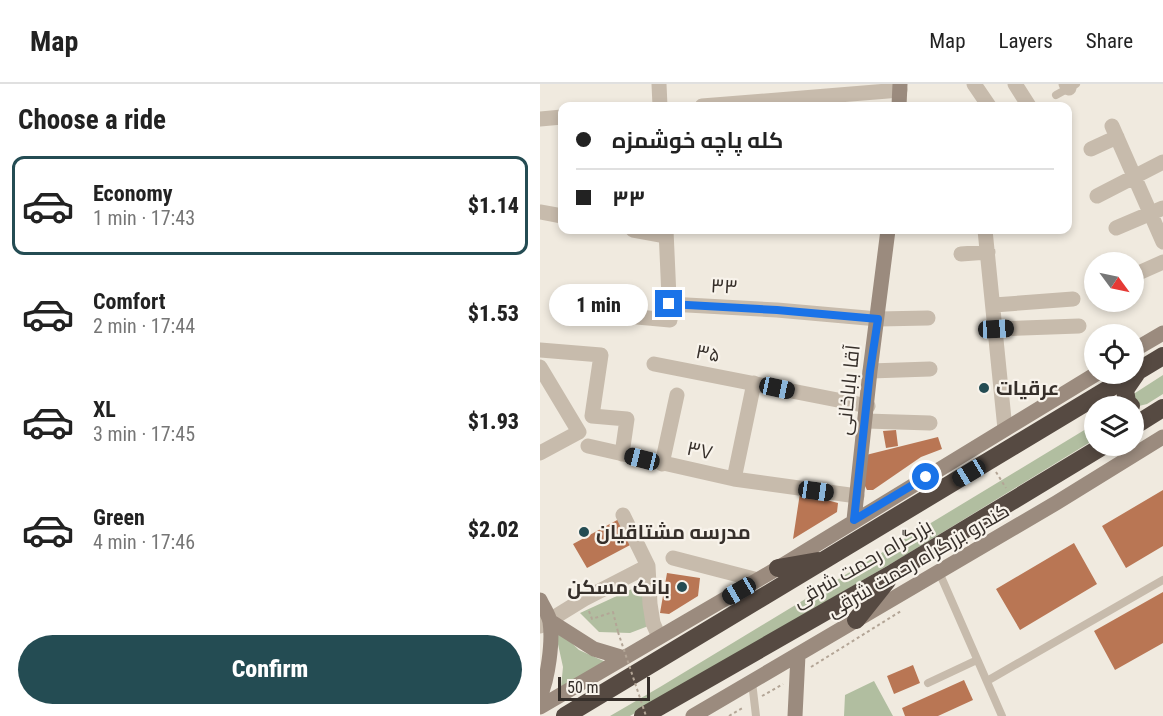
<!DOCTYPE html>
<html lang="en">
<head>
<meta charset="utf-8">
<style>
  :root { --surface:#fff; --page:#f2f2f2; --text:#222; --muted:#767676; --line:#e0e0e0; --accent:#244c53 }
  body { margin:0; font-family:"Roboto Condensed",Cairo,sans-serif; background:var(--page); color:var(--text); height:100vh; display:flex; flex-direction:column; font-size:22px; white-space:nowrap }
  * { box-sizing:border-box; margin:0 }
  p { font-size:20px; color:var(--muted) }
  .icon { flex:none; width:33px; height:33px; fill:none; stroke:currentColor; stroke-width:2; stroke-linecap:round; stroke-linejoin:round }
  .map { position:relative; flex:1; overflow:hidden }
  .details { display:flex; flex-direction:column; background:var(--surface); width:540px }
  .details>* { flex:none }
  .banner { position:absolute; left:18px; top:18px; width:514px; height:132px; border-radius:12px; box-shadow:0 3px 9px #0003; display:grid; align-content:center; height:132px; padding:0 18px; background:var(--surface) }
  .needle { width:39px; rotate:123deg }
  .tools { position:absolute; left:544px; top:168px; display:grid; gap:12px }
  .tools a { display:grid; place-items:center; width:60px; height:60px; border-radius:50%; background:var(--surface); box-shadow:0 3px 9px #0003; font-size:30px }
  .scale { position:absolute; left:18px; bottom:15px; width:92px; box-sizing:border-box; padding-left:6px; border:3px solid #362f2a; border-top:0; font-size:16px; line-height:21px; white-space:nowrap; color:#362f2a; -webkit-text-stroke:4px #f8f3eb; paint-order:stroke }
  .end { position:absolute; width:27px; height:27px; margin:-14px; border:8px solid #1a73e8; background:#fff; box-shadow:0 0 0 3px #fff }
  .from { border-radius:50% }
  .bubble { position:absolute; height:42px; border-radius:21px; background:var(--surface); box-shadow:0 3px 9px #0003; font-size:20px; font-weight:800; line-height:42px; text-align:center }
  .car { position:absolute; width:18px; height:36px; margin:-18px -9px; border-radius:8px; box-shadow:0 0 4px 2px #0007; background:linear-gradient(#222 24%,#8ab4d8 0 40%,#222 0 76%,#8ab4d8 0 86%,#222 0) }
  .banner b { display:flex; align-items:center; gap:21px; height:57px; font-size:22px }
  .banner b+b { border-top:2px solid var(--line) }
  .banner i { width:15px; height:15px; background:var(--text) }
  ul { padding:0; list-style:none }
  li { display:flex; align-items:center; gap:18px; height:99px; margin:0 12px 9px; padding:0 6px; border:3px solid transparent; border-radius:12px }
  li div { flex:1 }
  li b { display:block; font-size:22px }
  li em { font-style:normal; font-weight:800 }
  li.active { border-color:var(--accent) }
  li>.icon { width:54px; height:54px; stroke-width:1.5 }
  h2 { padding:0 18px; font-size:27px; line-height:72px }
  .button { display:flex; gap:12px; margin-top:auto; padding:12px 18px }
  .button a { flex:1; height:69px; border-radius:36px; background:var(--accent); color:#fff; font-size:24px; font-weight:800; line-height:69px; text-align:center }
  header { display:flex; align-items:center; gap:36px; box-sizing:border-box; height:84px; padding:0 30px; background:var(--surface); border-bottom:2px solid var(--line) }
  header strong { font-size:28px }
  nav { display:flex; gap:33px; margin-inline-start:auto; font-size:21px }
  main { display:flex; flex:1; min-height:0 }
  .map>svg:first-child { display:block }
</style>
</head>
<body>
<header>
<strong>Map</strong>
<nav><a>Map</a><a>Layers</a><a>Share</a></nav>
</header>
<main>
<section class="details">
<h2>Choose a ride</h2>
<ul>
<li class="active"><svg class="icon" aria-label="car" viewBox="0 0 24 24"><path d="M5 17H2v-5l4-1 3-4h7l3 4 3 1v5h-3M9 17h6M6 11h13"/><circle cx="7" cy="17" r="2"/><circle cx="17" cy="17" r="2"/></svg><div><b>Economy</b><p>1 min · 17:43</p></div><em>$1.14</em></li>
<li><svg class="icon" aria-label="car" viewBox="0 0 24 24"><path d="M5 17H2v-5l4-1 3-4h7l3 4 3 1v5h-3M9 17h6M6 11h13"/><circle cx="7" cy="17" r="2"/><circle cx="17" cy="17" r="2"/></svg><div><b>Comfort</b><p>2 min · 17:44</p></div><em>$1.53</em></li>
<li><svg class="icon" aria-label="car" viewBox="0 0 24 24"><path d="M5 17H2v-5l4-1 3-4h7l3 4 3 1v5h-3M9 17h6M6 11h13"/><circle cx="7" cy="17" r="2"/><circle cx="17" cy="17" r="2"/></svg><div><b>XL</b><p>3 min · 17:45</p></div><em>$1.93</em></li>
<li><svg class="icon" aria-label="car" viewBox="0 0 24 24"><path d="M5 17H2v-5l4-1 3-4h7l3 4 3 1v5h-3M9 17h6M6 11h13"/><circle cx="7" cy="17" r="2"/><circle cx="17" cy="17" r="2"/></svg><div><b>Green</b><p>4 min · 17:46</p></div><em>$2.02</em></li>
</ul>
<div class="button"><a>Confirm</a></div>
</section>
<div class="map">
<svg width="623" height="632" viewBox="0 0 623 632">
  <rect width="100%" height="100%" fill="#f0eadf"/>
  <path fill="#b1bea0" d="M623,291V310L607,320L599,322L592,311Z
    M551,342L555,343V354L552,357L359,475L90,632H70L120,603Z
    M105,499L111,541L90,549L59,548L40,529Z
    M14,542L39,566L68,579L21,603L23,583Z
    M334,597L353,632H304L305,611Z"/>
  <path fill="#b97654" d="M356,346L358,362L346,364L343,347Z
    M398,353L402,365L381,373L333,406H327L323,398L326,371Z
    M623,406V462L586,484L562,442Z
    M260,409L298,419L297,428L253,455Z
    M79,435L92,460L47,484L33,460Z
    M534,459L557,500L480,546L456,505Z
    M127,489L160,494L158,512L129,530L120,529Z
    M623,508V559L575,586L554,547Z
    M373,581L380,599L354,610L347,592Z
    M424,596L433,616L398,632H365L362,624Z"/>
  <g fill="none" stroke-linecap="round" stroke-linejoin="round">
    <path stroke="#b3a596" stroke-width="2" stroke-dasharray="3 3" stroke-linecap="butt" d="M456,388L466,404
      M49,527L52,535L73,528L78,548
      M271,583L361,527
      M222,612L243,600
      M189,632L204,623"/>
    <path stroke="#c7bbac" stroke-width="8" d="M516,11L536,0
      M399,488L462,632
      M447,597L623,496
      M212,598L216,632
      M388,599L437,576"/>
    <path stroke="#c7bbac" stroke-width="15" d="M119,0L120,22
      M434,0L449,22
      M475,0L489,22
      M526,0L529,4
      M162,22L360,6
      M0,35L22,33
      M572,42L623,158
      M551,65L577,53
      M557,112L623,78
      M0,128L22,132
      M576,144L623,124
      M93,146L126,152
      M445,146L465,345
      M421,170L448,168
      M594,191L623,178
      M129,220L237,226L338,235L388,234
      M454,221L533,215
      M20,226L130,236L126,146
      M456,245L539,242
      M0,266L61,271L52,332L87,335L82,370
      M114,280L328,322
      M0,283L39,348L0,369
      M330,287L390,285
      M326,337L390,339
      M48,362L194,395L317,412
      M122,380L137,311
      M194,395L214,299
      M83,431L108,482L110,520L113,539L119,553
      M133,474L218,496
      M0,542L44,515L108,482"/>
    <path stroke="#9b8b7e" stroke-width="15" d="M359,22L360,0
      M594,266L623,249
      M314,436L330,287L348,146
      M0,516C3,523 9,531 10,538C13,557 8,595 0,612
      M10,537L54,565L84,574
      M0,623L238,484L556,290
      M153,632L516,419L623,353
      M255,632L258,571"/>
    <path stroke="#564a42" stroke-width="18" d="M591,322L587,318L585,306L596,290
      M594,342L623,324
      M238,484L278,477
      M316,536L347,497
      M25,632L623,272
      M103,632L353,489L563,362"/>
    <path stroke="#b3a596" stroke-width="2" stroke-dasharray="3 3" stroke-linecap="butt" d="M78,548L106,632"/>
  </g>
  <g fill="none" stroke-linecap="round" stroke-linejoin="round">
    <path stroke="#1a73e8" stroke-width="8" d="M129,220L237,226L338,235L330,287L314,436L386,393"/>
  </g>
  <g fill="#244c53" stroke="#f8f3eb" stroke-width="2">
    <circle cx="444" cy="304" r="6"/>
    <circle cx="44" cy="448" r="6"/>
    <circle cx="142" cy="503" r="6"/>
  </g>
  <g text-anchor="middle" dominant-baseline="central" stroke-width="4.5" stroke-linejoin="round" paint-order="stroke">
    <g font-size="20" fill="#362f2a" stroke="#f8f3eb">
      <text transform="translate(184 202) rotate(3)">۳۳</text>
      <text transform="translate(168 269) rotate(11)">۳۵</text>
      <text transform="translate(308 306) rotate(-84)">آقا باباخانی</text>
      <text transform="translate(160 366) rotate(12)">۳۷</text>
      <text transform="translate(378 476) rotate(-30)">کندرو بزرگراه رحمت شرقی</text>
      <text transform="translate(322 479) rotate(-30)">بزرگراه رحمت شرقی</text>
    </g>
    <g font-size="20" font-weight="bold" fill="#362f2a" stroke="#f8f3eb" text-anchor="start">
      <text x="456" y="304">عرقیات</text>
      <text x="56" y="448">مدرسه مشتاقیان</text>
      <text x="130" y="503" text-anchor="end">بانک مسکن</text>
    </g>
  </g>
</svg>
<div class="tools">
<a><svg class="needle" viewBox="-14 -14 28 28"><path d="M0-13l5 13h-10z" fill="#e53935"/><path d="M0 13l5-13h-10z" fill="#767676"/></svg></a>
<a><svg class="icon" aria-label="locate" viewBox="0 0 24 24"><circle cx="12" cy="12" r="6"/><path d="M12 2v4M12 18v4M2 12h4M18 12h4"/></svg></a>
<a><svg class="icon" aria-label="layers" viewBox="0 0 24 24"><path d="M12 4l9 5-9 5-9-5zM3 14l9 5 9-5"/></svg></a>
</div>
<div class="scale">50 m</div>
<i class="end from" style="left:386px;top:393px"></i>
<i class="end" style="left:129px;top:220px"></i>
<div class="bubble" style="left:9px;top:200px;width:99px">1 min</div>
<i class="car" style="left:456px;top:245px;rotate:87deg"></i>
<i class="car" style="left:237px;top:304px;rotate:102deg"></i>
<i class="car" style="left:102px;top:375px;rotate:284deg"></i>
<i class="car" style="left:429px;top:389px;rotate:239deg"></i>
<i class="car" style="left:276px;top:407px;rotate:98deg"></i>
<i class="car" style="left:199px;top:507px;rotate:240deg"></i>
<div class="banner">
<b><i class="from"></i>کله پاچه خوشمزه</b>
<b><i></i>۳۳</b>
</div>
</div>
</main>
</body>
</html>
